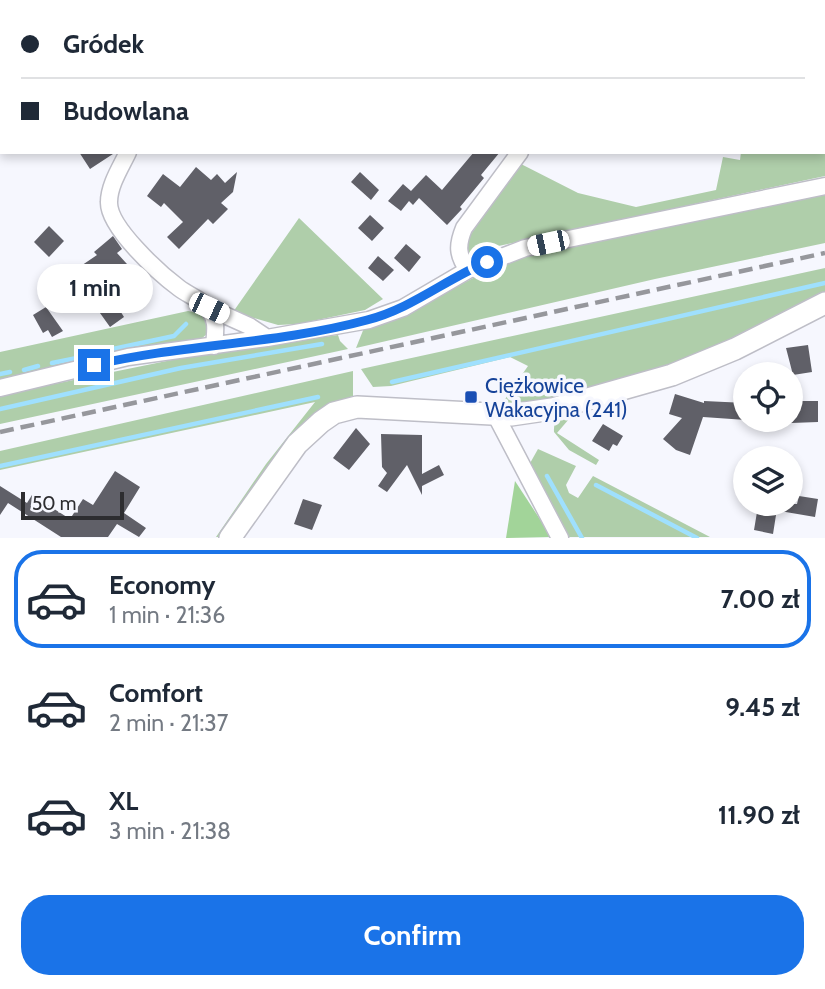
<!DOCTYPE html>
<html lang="en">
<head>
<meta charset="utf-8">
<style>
  :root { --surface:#fff; --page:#f2f2f3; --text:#1f2937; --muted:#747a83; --line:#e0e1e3; --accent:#1a73e8 }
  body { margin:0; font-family:Cabin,sans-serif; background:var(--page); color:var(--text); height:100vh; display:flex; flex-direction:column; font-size:26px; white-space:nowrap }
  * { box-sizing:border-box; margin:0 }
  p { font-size:23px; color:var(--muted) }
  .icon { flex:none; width:38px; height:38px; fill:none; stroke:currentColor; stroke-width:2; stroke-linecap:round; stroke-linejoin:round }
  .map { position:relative; height:538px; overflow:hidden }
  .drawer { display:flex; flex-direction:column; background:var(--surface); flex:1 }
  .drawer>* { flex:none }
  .hud { position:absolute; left:0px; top:0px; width:826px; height:154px; box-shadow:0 4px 10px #0003; display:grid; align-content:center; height:154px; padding:0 21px; background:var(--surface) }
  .controls { position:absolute; left:733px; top:362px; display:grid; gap:14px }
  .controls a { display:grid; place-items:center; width:70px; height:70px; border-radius:50%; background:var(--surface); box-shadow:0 4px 10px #0003; font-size:35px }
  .scale { position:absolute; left:21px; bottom:18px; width:103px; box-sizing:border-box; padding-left:7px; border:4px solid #2d2d30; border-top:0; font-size:19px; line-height:24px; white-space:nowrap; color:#2d2d30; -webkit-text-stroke:5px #f6f7fe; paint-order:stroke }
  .end { position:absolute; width:32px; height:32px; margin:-16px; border:9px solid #1a73e8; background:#fff; box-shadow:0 0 0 4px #fff }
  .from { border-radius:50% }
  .bubble { position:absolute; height:49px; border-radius:24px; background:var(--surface); box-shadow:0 4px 10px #0003; font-size:23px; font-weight:800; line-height:49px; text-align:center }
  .car { position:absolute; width:21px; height:42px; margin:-21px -10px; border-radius:9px; box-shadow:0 0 5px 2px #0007; background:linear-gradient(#fff 24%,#345 0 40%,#fff 0 76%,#345 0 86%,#fff 0) }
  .hud b { display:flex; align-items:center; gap:24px; height:66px; font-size:26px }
  .hud b+b { border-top:2px solid var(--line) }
  .hud i { width:18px; height:18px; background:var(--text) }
  ul { padding:12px 0 0; list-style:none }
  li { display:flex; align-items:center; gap:21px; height:98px; margin:0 14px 10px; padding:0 7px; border:4px solid transparent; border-radius:28px }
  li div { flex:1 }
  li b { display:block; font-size:26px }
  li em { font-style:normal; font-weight:800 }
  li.on { border-color:var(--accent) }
  li>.icon { width:63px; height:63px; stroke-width:1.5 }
  .cta { display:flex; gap:14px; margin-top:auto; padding:14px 21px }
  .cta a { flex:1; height:80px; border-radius:28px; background:var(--accent); color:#fff; font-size:28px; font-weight:800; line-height:80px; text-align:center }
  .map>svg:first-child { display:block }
</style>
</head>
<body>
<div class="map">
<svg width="825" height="538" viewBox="0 0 825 538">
  <rect width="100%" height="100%" fill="#f6f7fe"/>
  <path fill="#afceaa" d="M773,0H825V176L494,247L488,254L473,258L466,251L467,240L519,163L578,193L636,207L716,190L723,157L740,160L741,152H824V2Z
    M825,195V243L655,279L356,348L364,328L399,317L475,277L532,254Z
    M299,218L383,299L365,310L298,324L278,325L233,312Z
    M825,268V294L698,358L541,402L515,404L503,402L528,366L510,357L391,386L373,387L361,369Z
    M188,311L199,313L208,321V333L200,340L0,382V352Z
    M338,335L340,341L348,349L0,424V395L196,355Z
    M353,371V396L330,405L223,537H216L266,464L315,402L0,470V451Z
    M575,412L557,433L599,460L596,465L569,450L554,432C554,416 560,416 575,412Z
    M538,449L576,466L566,485L569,493L578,498L593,476L710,537H569L529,465Z"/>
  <path fill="#a2d499" d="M515,481L547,530L551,537L506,538Z"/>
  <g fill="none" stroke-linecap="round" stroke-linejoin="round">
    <path stroke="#9fe0fe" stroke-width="4.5" d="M99,352L174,336L186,324
      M52,363L82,357
      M24,370L38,366
      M0,374L10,372
      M392,382L825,283
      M0,409L181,368L322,344
      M0,466L318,397
      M547,476L582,538
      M596,485L697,538"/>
  </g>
  <path fill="#606068" d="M79,152H116L90,169Z
    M474,152H500L481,175L484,178L460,207L462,209L447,225L419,198L413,205L409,201L401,211L388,201L403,184L411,191L426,175L442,190Z
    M196,167L211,180L217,174L225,183L237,172L233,192L221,203L228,209L213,224L208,219L179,249L167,237L183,222L164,203L161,207L147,196L163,174L180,187Z
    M360,172L379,190L371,200L351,182Z
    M370,215L384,228L372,241L358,228Z
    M49,226L64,241L49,257L34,242Z
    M113,236L122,249L117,253L146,285L119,309L124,317L110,327L95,306L120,289L123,280L110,264L78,286L69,274L97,255L94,252Z
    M406,244L421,257L409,272L394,258Z
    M378,256L394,270L383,281L368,268Z
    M46,307L63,331L52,337L48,330L43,333L33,315Z
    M808,345L812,372L793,375L786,348Z
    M675,394L704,403V401L746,403V420L703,417L690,455L676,450L663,439L682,418L669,414Z
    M794,401H818V422L791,423Z
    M603,424L623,436L617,446L613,444L609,451L592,441Z
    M356,428L370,444L349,470L333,458Z
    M381,434L422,435V474L439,465L444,475L422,486V495L407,465L387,492L378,486L387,473L382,467Z
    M115,471L140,487L124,513L146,528L139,537L117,524L108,537H61L8,503L0,515V486L27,503L32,495L70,519L83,499L93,505Z
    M799,496L818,499L815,517L774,510V504H797Z
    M303,499L322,505L312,530L294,524Z
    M757,512L776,515L773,534L754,530Z"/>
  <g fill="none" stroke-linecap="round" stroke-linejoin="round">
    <defs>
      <path id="street" d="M172,2V0
        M637,2L638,0
        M128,152C121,167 109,185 109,202C108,227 159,273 179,288C188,295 203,300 209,310C218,321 215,332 214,346
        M468,270C457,255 457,245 464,228L520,152
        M209,308L249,326L267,338
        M0,388L128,357L267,338L369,320L403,308L468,270L525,248L825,186
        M495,414L560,538"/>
      <path id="secondary" d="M230,538L297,444L321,422L334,413L357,407L511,415L552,409L672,375L735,349L825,303"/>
    </defs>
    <use href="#street" stroke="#bebec7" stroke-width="19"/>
    <use href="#secondary" stroke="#bebec7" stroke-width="24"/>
    <use href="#street" stroke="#fff" stroke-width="16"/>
    <use href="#secondary" stroke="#fff" stroke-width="21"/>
    <path stroke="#96979c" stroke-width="4.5" stroke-dasharray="14 7" stroke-linecap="butt" d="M0,432L825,253"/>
  </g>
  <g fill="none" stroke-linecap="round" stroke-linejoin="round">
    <path stroke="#1a73e8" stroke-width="9" d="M94,365C183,344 279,344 367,320C411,309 446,279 487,262"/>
  </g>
  <rect fill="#1a4fb4" stroke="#f6f7fe" stroke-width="2.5" x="464" y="390" width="14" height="14" rx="3.5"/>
  <g text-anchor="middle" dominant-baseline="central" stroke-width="7" stroke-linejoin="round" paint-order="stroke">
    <g font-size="21" fill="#164399" stroke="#f6f7fe" text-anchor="start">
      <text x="485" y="385">Ciężkowice<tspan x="485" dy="24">Wakacyjna (241)</tspan></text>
    </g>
  </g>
</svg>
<div class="controls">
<a><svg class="icon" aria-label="locate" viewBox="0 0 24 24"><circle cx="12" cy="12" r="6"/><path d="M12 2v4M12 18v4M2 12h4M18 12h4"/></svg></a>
<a><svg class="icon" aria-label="layers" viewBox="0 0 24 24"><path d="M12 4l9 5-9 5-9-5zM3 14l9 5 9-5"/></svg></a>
</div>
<div class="scale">50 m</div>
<i class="end from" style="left:487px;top:262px"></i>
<i class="end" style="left:94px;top:365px"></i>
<div class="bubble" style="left:37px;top:264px;width:116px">1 min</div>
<i class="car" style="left:548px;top:243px;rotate:258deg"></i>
<i class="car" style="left:209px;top:308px;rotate:115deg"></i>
<div class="hud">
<b><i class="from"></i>Gródek</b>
<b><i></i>Budowlana</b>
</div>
</div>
<section class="drawer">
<ul>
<li class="on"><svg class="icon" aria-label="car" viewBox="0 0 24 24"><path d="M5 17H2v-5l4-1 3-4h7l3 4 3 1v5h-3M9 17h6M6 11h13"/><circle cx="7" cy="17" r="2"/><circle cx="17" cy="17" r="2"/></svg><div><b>Economy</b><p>1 min · 21:36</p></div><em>7.00 zł</em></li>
<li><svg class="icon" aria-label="car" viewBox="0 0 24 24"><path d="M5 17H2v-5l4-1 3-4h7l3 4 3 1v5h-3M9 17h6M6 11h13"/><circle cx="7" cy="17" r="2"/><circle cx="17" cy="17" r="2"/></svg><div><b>Comfort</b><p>2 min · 21:37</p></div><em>9.45 zł</em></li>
<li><svg class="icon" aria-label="car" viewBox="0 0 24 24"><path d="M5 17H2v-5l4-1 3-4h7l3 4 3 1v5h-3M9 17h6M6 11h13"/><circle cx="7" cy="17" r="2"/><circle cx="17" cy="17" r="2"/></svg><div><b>XL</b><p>3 min · 21:38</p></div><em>11.90 zł</em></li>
</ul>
<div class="cta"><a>Confirm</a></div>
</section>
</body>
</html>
